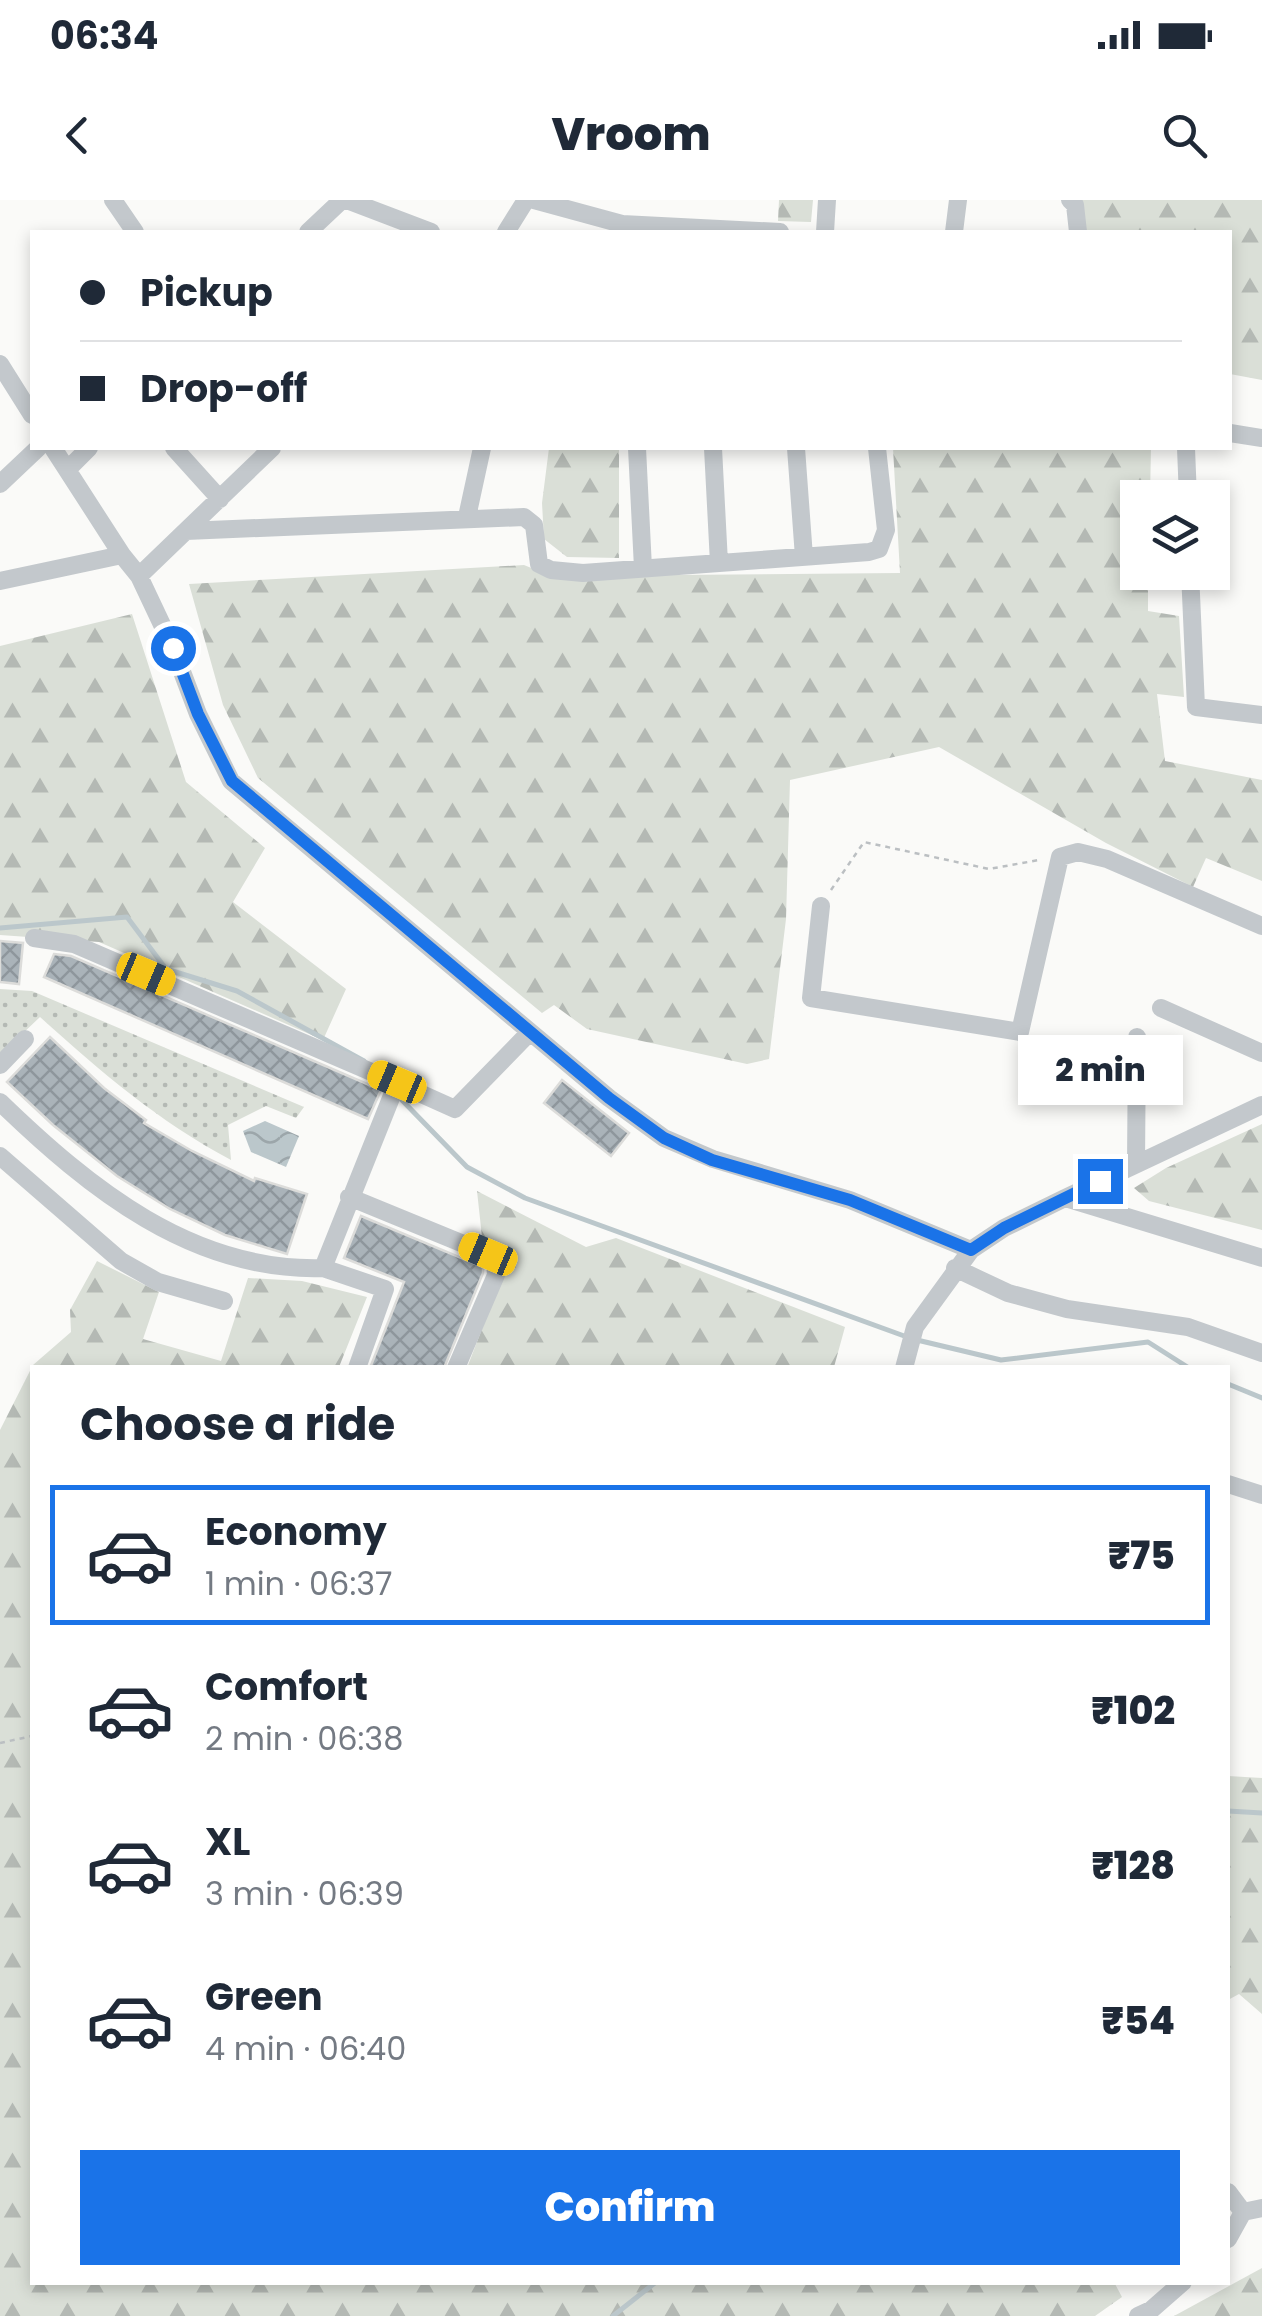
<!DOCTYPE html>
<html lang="en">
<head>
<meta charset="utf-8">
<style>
  :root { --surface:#fff; --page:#f6f6f7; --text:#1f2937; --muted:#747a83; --line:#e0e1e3; --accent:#1a73e8 }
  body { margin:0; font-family:Poppins,sans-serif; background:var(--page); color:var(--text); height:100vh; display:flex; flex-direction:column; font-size:38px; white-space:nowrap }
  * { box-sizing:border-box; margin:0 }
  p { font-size:32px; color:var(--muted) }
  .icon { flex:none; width:55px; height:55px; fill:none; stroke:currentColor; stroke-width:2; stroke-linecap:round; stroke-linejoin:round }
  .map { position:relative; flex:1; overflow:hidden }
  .details { position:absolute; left:30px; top:1165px; width:1200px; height:920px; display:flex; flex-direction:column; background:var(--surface); border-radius:0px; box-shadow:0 5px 15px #0003 }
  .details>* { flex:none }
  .banner { position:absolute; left:30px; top:30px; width:1202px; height:220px; border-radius:0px; box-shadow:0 5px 15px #0003; display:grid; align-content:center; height:220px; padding:0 50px; background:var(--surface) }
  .buttons { position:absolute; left:1120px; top:280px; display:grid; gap:20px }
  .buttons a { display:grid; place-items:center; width:110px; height:110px; border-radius:0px; background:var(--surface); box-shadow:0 5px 15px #0003; font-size:50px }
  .end { position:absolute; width:45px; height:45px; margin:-22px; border:12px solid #1a73e8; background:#fff; box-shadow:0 0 0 5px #fff }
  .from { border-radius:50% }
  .bubble { position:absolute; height:70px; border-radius:0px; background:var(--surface); box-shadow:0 5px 15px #0003; font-size:32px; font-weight:800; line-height:70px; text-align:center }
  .car { position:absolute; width:30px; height:60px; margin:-30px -15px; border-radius:12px; box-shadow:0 0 8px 2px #0007; background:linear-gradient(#f5c518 24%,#345 0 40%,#f5c518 0 76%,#345 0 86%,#f5c518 0) }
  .banner b { display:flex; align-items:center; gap:35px; height:95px; font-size:38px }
  .banner b+b { border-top:2px solid var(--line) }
  .banner i { width:25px; height:25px; background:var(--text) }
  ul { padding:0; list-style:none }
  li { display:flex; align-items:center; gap:30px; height:140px; margin:0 20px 15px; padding:0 30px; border:5px solid transparent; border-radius:0px }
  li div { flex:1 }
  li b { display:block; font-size:38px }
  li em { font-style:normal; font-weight:800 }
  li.selected { border-color:var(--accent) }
  li>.icon { width:90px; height:90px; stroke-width:1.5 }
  h2 { padding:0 50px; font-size:45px; line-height:120px }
  .button { display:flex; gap:20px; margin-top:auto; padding:20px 50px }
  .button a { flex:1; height:115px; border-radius:0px; background:var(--accent); color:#fff; font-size:40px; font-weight:800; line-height:115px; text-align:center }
  .status { display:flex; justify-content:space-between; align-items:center; height:70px; padding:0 50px; background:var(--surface); direction:ltr }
  .status svg { height:28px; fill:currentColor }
  header { display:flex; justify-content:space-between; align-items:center; height:130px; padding:0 50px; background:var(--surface); font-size:45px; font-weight:800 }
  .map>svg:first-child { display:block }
</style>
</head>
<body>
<div class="status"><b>06:34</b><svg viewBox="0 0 49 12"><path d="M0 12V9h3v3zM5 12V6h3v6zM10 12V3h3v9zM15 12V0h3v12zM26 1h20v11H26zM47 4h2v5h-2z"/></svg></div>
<header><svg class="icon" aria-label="back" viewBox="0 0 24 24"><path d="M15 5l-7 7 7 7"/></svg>Vroom<svg class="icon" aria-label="search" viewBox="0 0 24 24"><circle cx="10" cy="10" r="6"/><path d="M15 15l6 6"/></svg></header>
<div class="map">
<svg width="1262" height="2116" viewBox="0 0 1262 2116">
  <defs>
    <pattern id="grass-dots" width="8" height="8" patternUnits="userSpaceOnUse" patternTransform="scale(2.5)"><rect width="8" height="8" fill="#dadfd7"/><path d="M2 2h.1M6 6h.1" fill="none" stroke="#b4b9b4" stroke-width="1.8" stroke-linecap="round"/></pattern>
    <pattern id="forest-firs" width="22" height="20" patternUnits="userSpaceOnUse" patternTransform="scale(2.5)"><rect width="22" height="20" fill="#dadfd7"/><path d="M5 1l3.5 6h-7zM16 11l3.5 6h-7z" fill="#b4b9b4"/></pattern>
    <pattern id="water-waves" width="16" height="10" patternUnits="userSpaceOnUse" patternTransform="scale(2.5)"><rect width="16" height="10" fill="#bbc7cb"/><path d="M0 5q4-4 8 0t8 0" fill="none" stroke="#9ca6aa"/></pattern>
    <pattern id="building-cross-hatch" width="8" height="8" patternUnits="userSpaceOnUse" patternTransform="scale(2.5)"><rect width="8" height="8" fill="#aab3b9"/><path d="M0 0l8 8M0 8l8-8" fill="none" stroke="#8e969c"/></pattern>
  </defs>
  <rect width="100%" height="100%" fill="#fafaf8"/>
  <path fill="url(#grass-dots)" d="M0,789L32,791L304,907L296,918L266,906L228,925L231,960C158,921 101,872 40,817L0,855Z"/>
  <path fill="url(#forest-firs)" d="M779,0H813L811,22L778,21Z
    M1081,0H1262V180L1230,174V32H1076Z
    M549,248H619V358L567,357L544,339L542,303Z
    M893,248H1151L1150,297L1138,298V372L1148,373V411L1179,416L1184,497L1157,494L1165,561L1262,580V681L1206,658L1193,687L1106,643L939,547L790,580L786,719L769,859L747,864L587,829L554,805L542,813L258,578L223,505L189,384L524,365L551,376L900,373Z
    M132,414L186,582L265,648L233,702L346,789L323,840L99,742L0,735V446Z
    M1262,924V1030L1149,1001L1134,988L1166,968Z
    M477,991L586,1047L616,1038L845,1127L834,1167L467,1168L512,1050L482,1037Z
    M97,1061L159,1092L143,1139L221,1161L248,1078L302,1081L367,1097L339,1167L32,1168V2082H1114L1122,2097L1095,2116H0V1230L33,1165L71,1132L70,1110Z
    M1228,1576L1262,1578V1814L1239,1794L1228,1800Z
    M1262,2068V2116H1174Z"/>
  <path fill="url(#water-waves)" d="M265,921L299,936L286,967L251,952L243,931Z"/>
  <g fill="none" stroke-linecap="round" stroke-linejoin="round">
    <path stroke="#bbc7cb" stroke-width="5" d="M0,728L127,717L166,769L237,791L364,861
      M396,894L467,967L525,998L907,1137
      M917,1140L1001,1160L1148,1142L1189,1168
      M1228,1184L1262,1198
      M1228,1611L1262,1613
      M613,2116L656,2082"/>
  </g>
  <path fill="url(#building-cross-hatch)" stroke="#dcdcda" stroke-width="2.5" d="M0,741L23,743L19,784L0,782Z
    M54,754L71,756L381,890L368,919L44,777Z
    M50,837L104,888L146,920L144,923L192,951L254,981L255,978L307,994L287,1054L225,1035L170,1009L117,976L53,925L7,882Z
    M562,880L629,933L611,956L544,903Z
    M361,1016L483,1067V1073L444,1168H370L404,1082L344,1058Z"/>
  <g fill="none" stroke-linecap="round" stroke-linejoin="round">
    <path stroke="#bbbfc2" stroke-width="2.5" stroke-dasharray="5 5" stroke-linecap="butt" d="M831,690L864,642L989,669L1039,660
      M0,1543L32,1536"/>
    <path stroke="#c3c8cc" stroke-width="18" d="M113,0L135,32
      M347,0L431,32
      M534,0L622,24L780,32
      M1070,0L1075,5L1078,32
      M308,32L342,0
      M506,32L526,0
      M825,32L827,0
      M954,32L958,0
      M0,164L32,215
      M1230,233L1262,238
      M53,248L122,355L139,376L173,448L198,514L231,581L609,898L664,938L713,959L850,1000L971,1050
      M174,248L220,299
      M637,248L643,368
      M713,248L719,363
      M796,248L804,357
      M1186,248L1188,298
      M67,270L89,248
      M0,284L38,248
      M467,317L482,248
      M186,331L524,317L534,325L539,364L551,370L583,373L869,352L879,349L886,330L877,248
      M1190,372L1196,507L1262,515
      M139,376L272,248
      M0,381L122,355
      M821,706L811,798L1020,832L1060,657L1078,652L1107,659L1262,726
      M34,738L74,744L397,883
      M1161,808L1262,853
      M0,865L25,839
      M0,902C89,988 192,1072 323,1068
      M0,956L121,1061L158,1082L224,1101
      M1136,964L1137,837
      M349,997L488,1054L495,1062L496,1075L456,1168
      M1065,998L1262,1058
      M955,1068L1008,1093L1067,1109L1188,1127L1262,1153
      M357,1168L385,1089L323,1068L397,883L455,909L530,832
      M904,1168L915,1127L971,1050L1004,1028L1065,998L1262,905
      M1228,1284L1262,1295
      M1228,1992L1243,2012
      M1228,2039L1243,2012L1262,2008
      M1138,2116L1151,2110L1183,2082"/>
  </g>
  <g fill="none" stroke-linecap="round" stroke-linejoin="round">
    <path stroke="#1a73e8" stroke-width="12" d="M173,448L198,514L232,581L609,898L664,938L712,960L850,1000L971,1050L1004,1028L1100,981"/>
  </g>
</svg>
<div class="buttons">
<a><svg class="icon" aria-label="layers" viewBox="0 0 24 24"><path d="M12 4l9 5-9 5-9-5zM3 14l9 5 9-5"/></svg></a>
</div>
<i class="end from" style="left:173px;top:448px"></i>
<i class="end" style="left:1100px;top:981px"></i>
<div class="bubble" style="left:1018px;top:835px;width:165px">2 min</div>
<i class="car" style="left:146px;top:774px;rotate:113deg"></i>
<i class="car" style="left:397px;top:882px;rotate:293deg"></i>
<i class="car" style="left:488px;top:1054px;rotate:293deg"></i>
<div class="banner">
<b><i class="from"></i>Pickup</b>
<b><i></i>Drop-off</b>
</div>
<section class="details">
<h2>Choose a ride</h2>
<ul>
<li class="selected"><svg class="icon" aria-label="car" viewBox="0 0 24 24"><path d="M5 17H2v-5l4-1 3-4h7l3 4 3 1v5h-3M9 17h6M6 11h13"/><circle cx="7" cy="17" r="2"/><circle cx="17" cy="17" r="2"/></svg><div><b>Economy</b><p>1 min · 06:37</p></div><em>₹75</em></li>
<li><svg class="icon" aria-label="car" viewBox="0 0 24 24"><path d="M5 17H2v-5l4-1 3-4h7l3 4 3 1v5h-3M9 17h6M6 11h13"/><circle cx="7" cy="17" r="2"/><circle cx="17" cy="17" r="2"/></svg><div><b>Comfort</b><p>2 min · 06:38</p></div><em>₹102</em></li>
<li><svg class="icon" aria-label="car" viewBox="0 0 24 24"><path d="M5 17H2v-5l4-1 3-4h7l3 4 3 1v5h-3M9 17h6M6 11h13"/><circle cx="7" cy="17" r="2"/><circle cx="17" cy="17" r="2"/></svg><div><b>XL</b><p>3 min · 06:39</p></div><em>₹128</em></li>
<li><svg class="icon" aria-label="car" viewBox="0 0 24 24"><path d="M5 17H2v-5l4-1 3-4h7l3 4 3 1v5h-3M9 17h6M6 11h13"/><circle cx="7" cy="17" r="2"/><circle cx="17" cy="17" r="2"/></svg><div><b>Green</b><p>4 min · 06:40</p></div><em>₹54</em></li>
</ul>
<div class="button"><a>Confirm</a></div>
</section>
</div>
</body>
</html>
